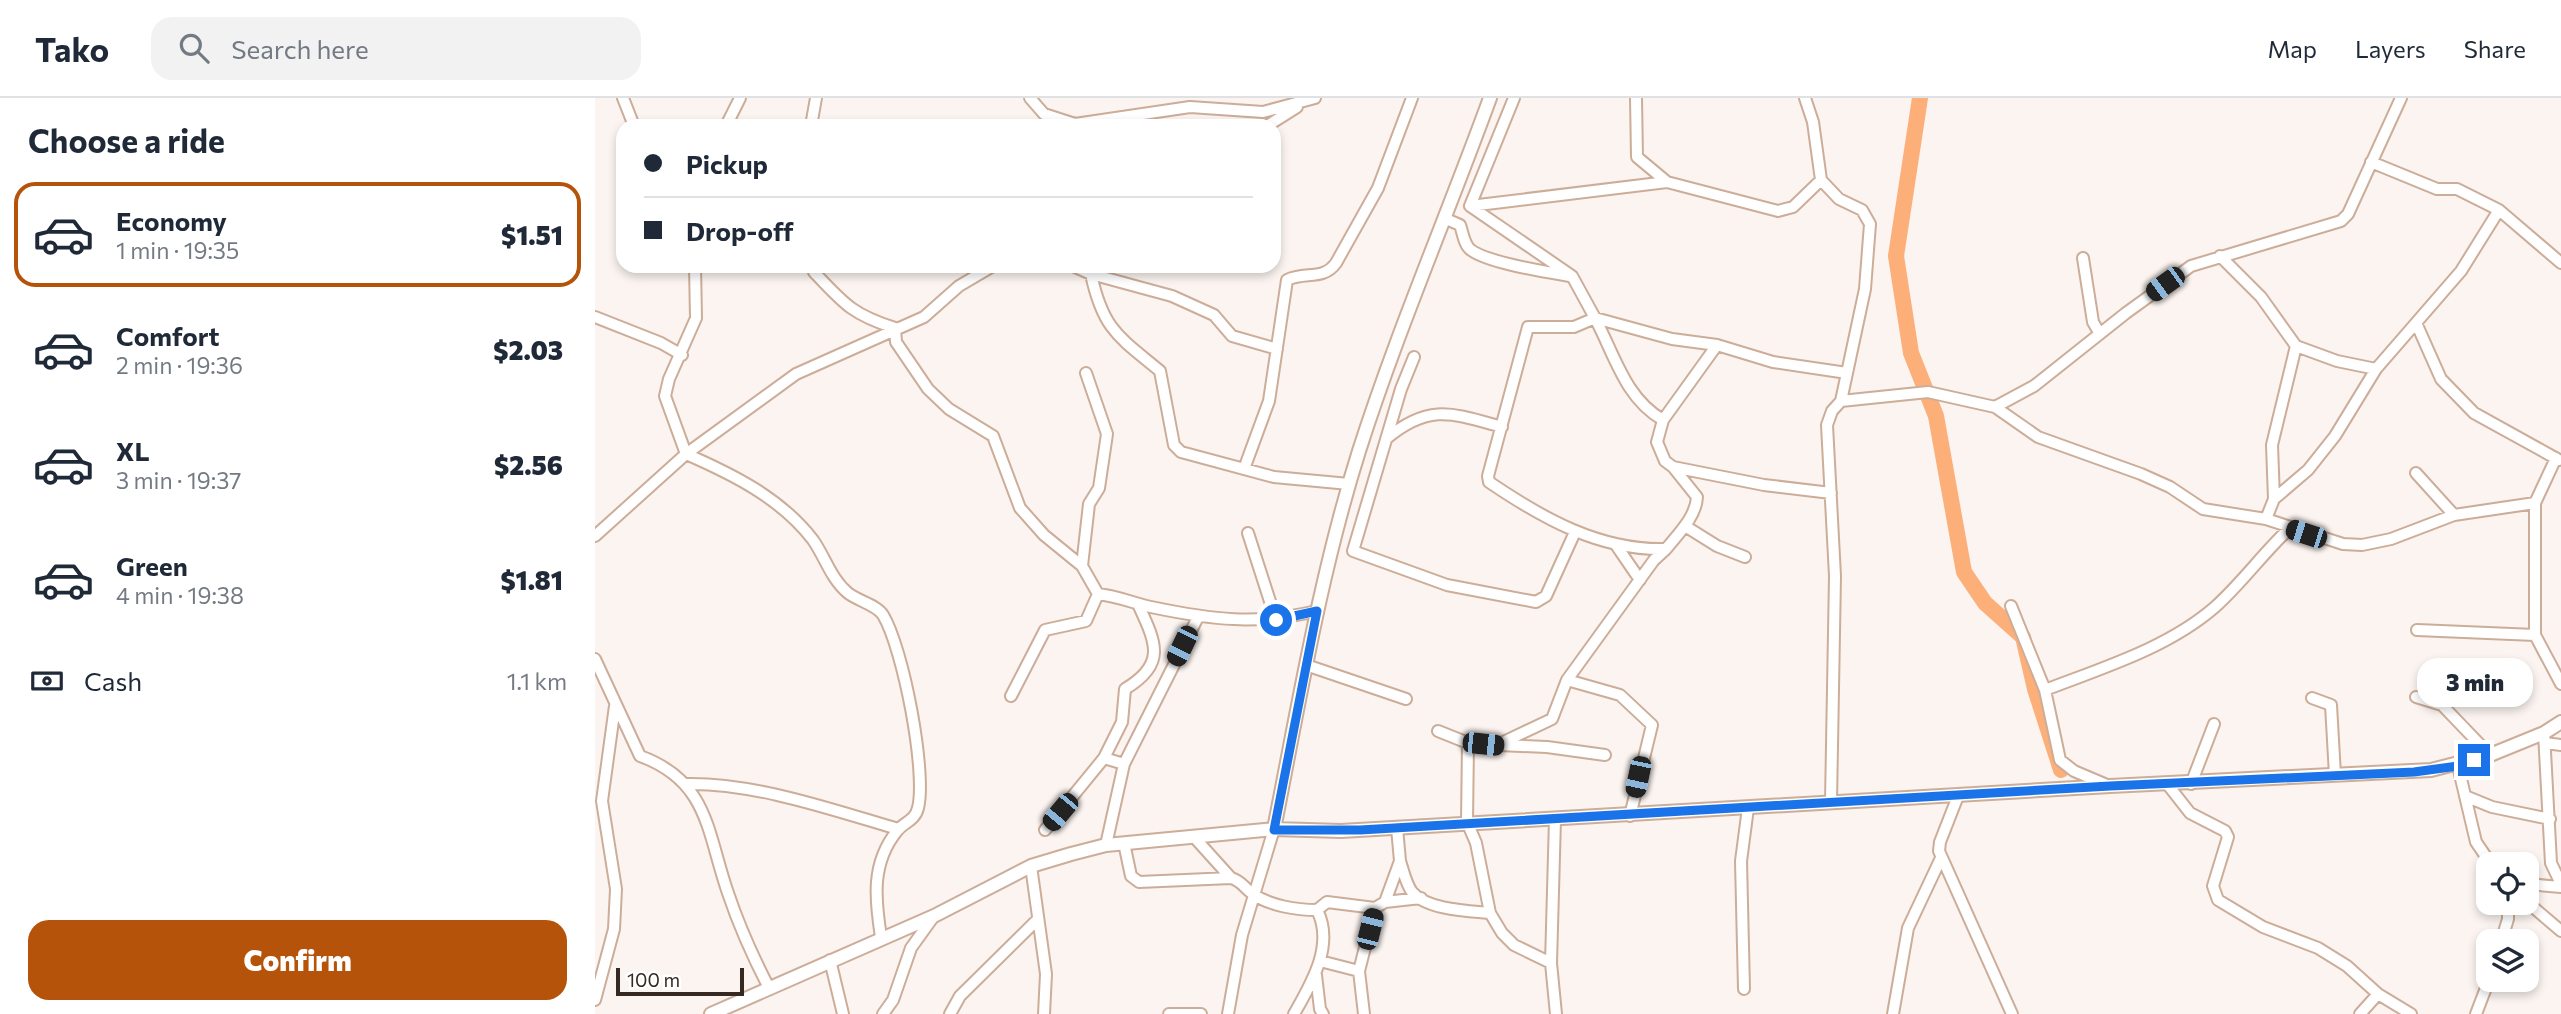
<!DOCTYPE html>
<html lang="en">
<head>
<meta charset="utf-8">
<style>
  :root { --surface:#fff; --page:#f2f2f3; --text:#1f2937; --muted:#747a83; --line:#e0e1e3; --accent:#b45309 }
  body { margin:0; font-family:Commissioner,sans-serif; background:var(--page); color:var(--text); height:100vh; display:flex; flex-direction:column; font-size:26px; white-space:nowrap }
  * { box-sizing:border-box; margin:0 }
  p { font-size:23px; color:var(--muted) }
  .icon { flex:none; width:38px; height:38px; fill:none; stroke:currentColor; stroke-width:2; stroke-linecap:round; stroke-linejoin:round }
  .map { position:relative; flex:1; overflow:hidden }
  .drawer { display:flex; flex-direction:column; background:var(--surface); width:595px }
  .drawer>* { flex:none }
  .top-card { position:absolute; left:21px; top:21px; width:665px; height:154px; border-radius:21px; box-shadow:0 4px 10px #0003; display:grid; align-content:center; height:154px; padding:0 28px; background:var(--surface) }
  .fabs { position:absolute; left:1881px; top:754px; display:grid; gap:14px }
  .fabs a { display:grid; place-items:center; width:63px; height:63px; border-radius:14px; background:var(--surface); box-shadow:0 4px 10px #0003; font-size:35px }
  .scale { position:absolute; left:21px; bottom:18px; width:128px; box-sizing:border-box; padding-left:7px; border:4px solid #352921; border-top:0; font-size:19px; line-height:24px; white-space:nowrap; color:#352921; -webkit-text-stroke:5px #fff; paint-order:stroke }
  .end { position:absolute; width:32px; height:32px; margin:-16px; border:9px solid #1a73e8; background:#fff; box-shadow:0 0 0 4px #fff }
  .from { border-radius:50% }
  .bubble { position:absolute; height:49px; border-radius:21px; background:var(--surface); box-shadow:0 4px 10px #0003; font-size:23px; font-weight:800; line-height:49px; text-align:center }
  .car { position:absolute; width:21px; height:42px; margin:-21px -10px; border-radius:9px; box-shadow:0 0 5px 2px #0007; background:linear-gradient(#222 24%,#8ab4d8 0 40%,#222 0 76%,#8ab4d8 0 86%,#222 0) }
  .top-card b { display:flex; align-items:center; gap:24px; height:66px; font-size:26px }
  .top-card b+b { border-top:2px solid var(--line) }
  .top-card i { width:18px; height:18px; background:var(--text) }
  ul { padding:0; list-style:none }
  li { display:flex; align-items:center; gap:21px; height:105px; margin:0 14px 10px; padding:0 14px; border:4px solid transparent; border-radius:21px }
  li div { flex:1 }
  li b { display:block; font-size:26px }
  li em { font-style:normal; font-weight:800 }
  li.selected { border-color:var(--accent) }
  li>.icon { width:63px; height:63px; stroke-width:1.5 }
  h2 { padding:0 28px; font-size:32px; line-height:84px }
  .pay { display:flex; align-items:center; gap:18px; height:77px; padding:0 28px; font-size:26px }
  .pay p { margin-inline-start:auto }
  .button { display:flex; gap:14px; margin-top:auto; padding:14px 28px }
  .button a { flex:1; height:80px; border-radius:21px; background:var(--accent); color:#fff; font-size:28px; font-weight:800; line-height:80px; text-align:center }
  header { display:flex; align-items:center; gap:42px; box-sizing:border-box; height:98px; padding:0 35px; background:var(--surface); border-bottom:2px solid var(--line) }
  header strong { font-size:33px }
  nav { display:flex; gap:38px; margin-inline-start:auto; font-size:24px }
  .search { width:490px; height:63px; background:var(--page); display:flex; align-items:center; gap:18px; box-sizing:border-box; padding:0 24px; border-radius:21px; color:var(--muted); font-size:26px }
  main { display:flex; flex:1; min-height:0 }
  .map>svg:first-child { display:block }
</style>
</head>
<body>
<header>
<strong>Tako</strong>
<div class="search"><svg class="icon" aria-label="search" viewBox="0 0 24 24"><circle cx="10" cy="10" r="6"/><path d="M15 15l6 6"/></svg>Search here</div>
<nav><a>Map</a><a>Layers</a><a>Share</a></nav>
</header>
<main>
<section class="drawer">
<h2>Choose a ride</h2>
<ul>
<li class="selected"><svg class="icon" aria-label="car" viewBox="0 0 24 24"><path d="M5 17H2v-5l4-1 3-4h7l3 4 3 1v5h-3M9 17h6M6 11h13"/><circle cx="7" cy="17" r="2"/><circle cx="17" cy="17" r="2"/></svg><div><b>Economy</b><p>1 min · 19:35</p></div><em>$1.51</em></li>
<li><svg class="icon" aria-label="car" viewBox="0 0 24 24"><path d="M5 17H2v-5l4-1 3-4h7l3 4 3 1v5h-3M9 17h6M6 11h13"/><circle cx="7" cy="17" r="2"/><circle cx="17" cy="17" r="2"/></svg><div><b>Comfort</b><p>2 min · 19:36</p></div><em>$2.03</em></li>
<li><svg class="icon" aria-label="car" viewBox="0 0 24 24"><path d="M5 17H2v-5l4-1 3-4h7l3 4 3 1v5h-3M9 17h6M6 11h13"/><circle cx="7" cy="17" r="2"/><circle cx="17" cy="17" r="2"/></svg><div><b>XL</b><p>3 min · 19:37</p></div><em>$2.56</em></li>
<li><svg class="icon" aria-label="car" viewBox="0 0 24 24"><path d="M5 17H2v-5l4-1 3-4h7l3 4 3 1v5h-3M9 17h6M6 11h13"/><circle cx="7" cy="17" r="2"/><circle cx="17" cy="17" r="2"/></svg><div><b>Green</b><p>4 min · 19:38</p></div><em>$1.81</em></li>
</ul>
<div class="pay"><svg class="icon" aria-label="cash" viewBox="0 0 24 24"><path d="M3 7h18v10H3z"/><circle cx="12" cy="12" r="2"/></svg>Cash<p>1.1 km</p></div>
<div class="button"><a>Confirm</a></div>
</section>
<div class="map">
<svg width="1966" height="916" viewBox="0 0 1966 916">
  <rect width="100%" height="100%" fill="#fbf4f0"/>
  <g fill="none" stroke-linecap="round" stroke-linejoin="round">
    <path stroke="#fcaf79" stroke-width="16" d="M1325,0L1301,158L1316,255L1341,318L1369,474L1390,505L1428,539L1440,591L1466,672"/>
    <defs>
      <path id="minor" d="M28,0L39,28
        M435,0L449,16L480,26L595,9L668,14L720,0
        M919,0L875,108L977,178L1000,220L979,229H933L893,378L894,384C947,420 1005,453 1071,451C1083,436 1101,419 1102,399L1078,369
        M1041,0L1042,59L1072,84L1183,113L1198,109L1226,82
        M1210,0L1218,24L1226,82L1244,101L1267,112L1275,126L1270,191L1246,303L1237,313L1232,327L1240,478L1236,704
        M131,28L145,0
        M216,28L221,0
        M672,28L702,9
        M1776,64L1842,91H1862L1904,112L1966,165
        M875,108L1072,84
        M851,121L865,127C868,135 869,147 876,152C893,165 952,174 974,178
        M1625,158L1666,199L1701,248L1742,263L1781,271
        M1488,160L1498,224L1505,236
        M100,168L101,220L74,281L70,298L91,356C137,376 186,400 218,442C230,459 236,481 253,495C263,503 282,507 288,517C308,550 332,674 323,710C320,723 309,724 302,733C276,765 280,801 286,839
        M220,168L219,174C249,206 258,217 300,230L301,244L333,291L354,311L398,338L425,410L449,437L487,468L503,496C522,498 538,505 556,509C618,522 660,527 722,513
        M478,168L496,176L577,198L619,217L637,238L682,251
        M496,176C508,232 524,239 565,273L579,347L586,354L679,379L754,386
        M0,219L66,245L87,257
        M1822,227L1846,281L1879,315L1964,362
        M819,259L806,291L758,453L852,487L941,504L951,498L980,434
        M1246,303L1333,294L1400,309L1443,339L1546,376L1575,389L1608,411L1671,421L1748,446L1767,447L1796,441L1859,417L1940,405L1961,360
        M1400,309L1439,288L1531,215L1596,168L1746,123L1753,116L1806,0
        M1068,322C1030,300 1020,258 1000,220L1077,241L1122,247
        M791,341C834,305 857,315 907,329
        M649,371L674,303L692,182C710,173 728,183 741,165L783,90L817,0
        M1821,375L1859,417
        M1236,395L1169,387L1078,369L1070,363L1062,344L1068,322L1122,247L1178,264L1252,275
        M1679,401L1677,347L1701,248
        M1671,421L1679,401L1713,372L1740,338L1781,271L1866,173L1904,112
        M1090,428L1122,448L1150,459
        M653,435L681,522
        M0,438L91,356L201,276L329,219L364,188L398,168
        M1021,447L1045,482
        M487,468L494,406L504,390L512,336L491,275
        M1416,508L1450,592
        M1822,532L1940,537L1966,586
        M1940,537V405
        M0,561L45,658C114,683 112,735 133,795C144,828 158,859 174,890
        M711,567L811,601
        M972,582L1025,597L1057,627L1035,718
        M416,598L450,532L491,523L503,496
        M1821,599L1847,607L1895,657
        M1717,600L1736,607L1740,677
        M843,633L873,645L872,724L881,745L895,815L907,835L919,847L956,865
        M1949,635L1956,765L1966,786
        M873,645L902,647L957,621L972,582L1059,462L1071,451
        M1950,645L1966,647
        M904,647L952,649L1010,657
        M529,666L603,519
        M1863,668L1881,744L1896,766
        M90,686C158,684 238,712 303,731
        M1596,686L1619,626
        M1512,687L1479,673L1465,662L1450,592C1507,570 1573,550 1620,509C1647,485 1668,455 1695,430
        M1573,687L1595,715L1630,733L1633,739L1618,788L1623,802L1668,829L1723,850L1752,868L1783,896L1816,916
        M1363,698L1345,744L1344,753L1417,916
        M1870,698L1897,709L1955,721
        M960,721L956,865L961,916
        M450,732L509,660
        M599,739L636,780
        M529,745L536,778L544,784L636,780C647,783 649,790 658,796C675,808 702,812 722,812C740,847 716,886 699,916
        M511,747L529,666L509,660L527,624L530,591C572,566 561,545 543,506
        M805,763C808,772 811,786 817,794C832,812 874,813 895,815
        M436,768L451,876L449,916
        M1932,786L1966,789
        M790,804L805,763L802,730
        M1932,804L1966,833
        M722,812L732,804L780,810L790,804L826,800
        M1906,844L1913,821V805
        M235,862L248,916
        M725,863L764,873
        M721,877L725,911L728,916
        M1149,891L1146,763L1153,710
        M0,902L19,831L21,791L7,703L20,608
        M288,916L298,902L316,850L339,818
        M355,916L365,898L442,822
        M574,916H606
        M633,916L647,837L679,731
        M769,916L764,873L780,810
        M1298,916L1313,830L1346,760
        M1765,916L1783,896
        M1881,916L1894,882"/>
      <path id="tertiary" d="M679,731C704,605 725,477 764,353C802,234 852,118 895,0
        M116,916L339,818L436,768L476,756L511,747L679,731L746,733L1515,688L1836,672L1895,657L1949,635L1966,624"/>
    </defs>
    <use href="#minor" stroke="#ccad99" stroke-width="14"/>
    <use href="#tertiary" stroke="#ccad99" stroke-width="16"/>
    <use href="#minor" stroke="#fff" stroke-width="10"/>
    <use href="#tertiary" stroke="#fff" stroke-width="12"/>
  </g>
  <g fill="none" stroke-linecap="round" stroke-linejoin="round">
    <path stroke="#1a73e8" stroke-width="9" d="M681,522L722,513L679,732H765L1515,688L1819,674L1863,668L1879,662"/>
  </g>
</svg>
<div class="fabs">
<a><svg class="icon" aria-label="locate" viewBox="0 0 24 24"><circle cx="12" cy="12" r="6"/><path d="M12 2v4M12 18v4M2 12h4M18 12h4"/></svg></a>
<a><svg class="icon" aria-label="layers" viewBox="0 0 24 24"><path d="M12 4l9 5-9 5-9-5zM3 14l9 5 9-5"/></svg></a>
</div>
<div class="scale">100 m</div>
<i class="end from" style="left:681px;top:522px"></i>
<i class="end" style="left:1879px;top:662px"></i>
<div class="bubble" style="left:1822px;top:560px;width:116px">3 min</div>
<i class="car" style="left:1570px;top:186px;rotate:234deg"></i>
<i class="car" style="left:1711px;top:436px;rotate:288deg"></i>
<i class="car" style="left:587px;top:548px;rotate:206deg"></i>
<i class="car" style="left:888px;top:646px;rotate:96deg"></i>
<i class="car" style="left:1043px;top:679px;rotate:192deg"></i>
<i class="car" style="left:465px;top:714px;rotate:220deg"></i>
<i class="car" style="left:775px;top:831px;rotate:14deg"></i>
<div class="top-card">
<b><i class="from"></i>Pickup</b>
<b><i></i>Drop-off</b>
</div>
</div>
</main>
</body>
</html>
